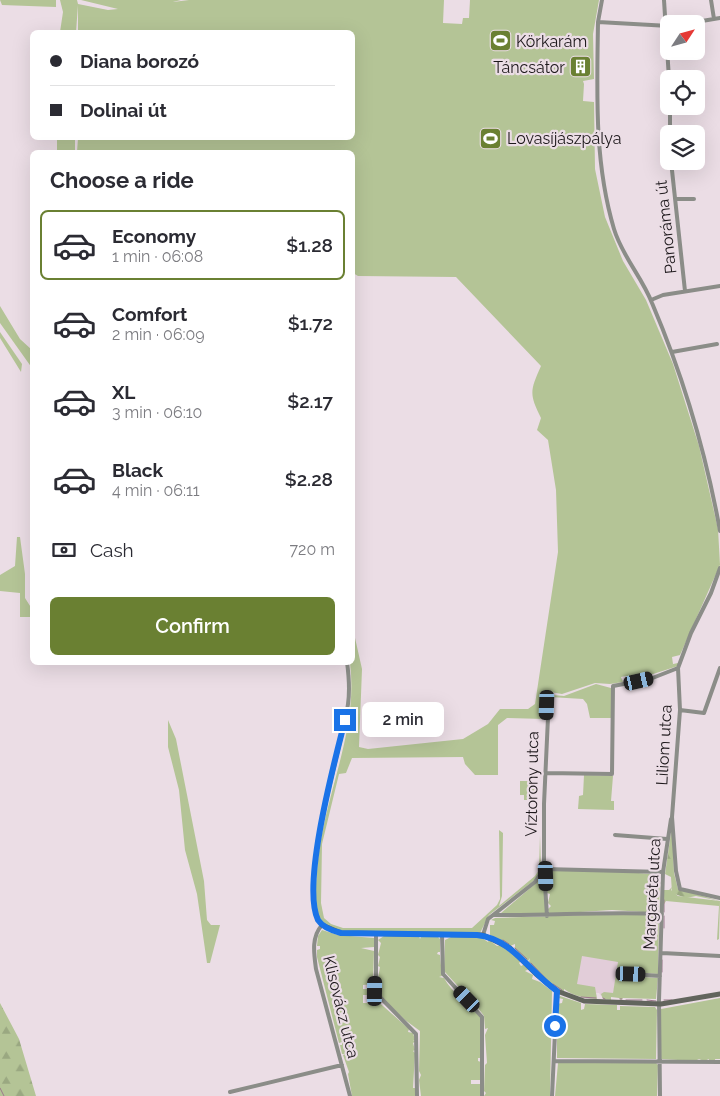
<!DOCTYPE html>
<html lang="en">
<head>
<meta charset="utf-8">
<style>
  :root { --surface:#fff; --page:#f7f7f7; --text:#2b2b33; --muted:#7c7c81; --line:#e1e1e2; --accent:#6a8032 }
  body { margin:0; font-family:Raleway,sans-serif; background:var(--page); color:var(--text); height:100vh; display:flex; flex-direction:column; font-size:19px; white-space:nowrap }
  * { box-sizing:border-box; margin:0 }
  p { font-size:16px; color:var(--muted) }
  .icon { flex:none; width:28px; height:28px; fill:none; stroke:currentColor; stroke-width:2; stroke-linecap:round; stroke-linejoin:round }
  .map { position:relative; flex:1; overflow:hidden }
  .sheet { position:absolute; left:30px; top:150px; width:325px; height:515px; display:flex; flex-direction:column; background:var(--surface); border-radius:8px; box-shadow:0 5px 20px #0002 }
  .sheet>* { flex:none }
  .hud { position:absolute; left:30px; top:30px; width:325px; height:110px; border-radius:8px; box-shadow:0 5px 20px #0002; display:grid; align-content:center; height:110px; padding:0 20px; background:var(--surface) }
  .needle { width:32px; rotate:54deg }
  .fabs { position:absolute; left:660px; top:15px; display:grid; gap:10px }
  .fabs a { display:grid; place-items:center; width:45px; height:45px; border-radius:8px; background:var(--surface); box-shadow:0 5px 20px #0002; font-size:25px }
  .end { position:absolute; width:22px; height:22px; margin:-11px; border:6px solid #1a73e8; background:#fff; box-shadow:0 0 0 2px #fff }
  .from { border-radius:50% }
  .bubble { position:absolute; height:35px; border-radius:8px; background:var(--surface); box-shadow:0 5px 20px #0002; font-size:16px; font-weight:600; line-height:35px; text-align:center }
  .car { position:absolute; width:15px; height:30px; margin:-15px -8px; border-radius:6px; box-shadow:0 0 4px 1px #0007; background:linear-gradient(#222 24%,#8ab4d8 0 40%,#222 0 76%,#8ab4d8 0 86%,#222 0) }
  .hud b { display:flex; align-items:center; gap:18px; height:48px; font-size:19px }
  .hud b+b { border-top:1px solid var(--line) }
  .hud i { width:12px; height:12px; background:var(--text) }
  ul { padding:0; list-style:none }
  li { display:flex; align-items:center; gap:15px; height:70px; margin:0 10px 8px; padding:0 10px; border:2px solid transparent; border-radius:8px }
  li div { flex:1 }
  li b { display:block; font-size:19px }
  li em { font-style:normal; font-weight:600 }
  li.current { border-color:var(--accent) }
  li>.icon { width:45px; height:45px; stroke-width:1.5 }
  h2 { padding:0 20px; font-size:22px; line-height:60px }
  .pay { display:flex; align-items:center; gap:12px; height:55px; padding:0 20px; font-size:19px }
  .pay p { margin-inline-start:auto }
  .action { display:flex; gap:10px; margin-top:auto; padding:10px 20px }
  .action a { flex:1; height:58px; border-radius:8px; background:var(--accent); color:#fff; font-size:20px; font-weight:600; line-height:58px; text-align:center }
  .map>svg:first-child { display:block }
</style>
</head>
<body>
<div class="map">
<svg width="720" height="1096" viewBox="0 0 720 1096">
  <defs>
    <pattern id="forest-firs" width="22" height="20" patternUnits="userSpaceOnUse" patternTransform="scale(1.25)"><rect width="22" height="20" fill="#b4c496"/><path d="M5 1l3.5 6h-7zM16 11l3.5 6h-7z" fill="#9aa881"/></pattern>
  </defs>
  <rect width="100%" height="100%" fill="#ebdde5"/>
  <path fill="#e2cdd9" d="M582,934L626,936L613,993L602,997L599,993H596L597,997L569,992Z"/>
  <path fill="#b4c496" d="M0,0H56V7L2,5Z
    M60,0H77L78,4L108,10L118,9L81,0H181L173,2L189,0H444L443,23L462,24L463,18H469L470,0H599L593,34L594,79L583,81L584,84L583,101L594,102L595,169L605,217L623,261L646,300L673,364L699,446L718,529L720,565L680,655L672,657L673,664L664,666L678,663V666L650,675V677L627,681L626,676L621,677L623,682L610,684L595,683L562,694L550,692L548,690L544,719L507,718L498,725V775H475L465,764L463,757L352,758L346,773L339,774L322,844L321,903L324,918L331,924L343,928H472L497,905L500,899L499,830L503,833L502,896L499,906L535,876L539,870L540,835L541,868L536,879L489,915L480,933L342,931C332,928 322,925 318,914C314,901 316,885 317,872C321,800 359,735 350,663L352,662L353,629L362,669L359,747L368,749L463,739L488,724L500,709H528L535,704L558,552L556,490L548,440L537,430L541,418C529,394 530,391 541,366L456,277L358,276L353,273L352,152H77L78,138H352V32H78V5L76,32H60L63,12Z
    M57,138H75V152H57Z
    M0,306L20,339L32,350V368L0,323Z
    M0,332L22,364L21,372L0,338Z
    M17,537H20L25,574V598L32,609V617H20V593L0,591V575L15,566Z
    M596,684L611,688L612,718H590L587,704L583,699L550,697L553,695L564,696Z
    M168,720L176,739L204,881L207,920L211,925H220L210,963H207L197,894L185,850L179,790L168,747Z
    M584,775L613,776L611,801H614V810L578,809L579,796L583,795Z
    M520,781H535V800H524V795H520Z
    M546,871H617L660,875L659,913L612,910L549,914L548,909L551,906L548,903L550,894L547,893Z
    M544,873L546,913L541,915L501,913L535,884Z
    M672,887L671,890L678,896L720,901L719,939L717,940L719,906L666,901L663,906L664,890H669Z
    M620,914L659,915L658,974L629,972V976L658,978L656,999L623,998L621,1000L619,998L611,997V1000L603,999L601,994L604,992L613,993L618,962L582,956L577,984L595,987L597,999C583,998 574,996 564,989V992L543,977L529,962L530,958L528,961L515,949V944L510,946L490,935V925H494L495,921L491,920L495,918Z
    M322,930L338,935L374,938V947L361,948L374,951L373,984L363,985V989H373L374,995H363V1003H370V998H374L409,1029L408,1032L413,1033L415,1040L413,1041H416L413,1043L415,1050L413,1051L415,1053L413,1088H415V1096H352L348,1074L349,1072L343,1055L345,1054H342L340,1045H342V1042L339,1043L317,957V950L320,949V946H317L318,936Z
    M384,936H419L420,939L421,937H438L440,939V952H438L437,954L440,955L442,976L439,977L444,978C452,993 470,1005 481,1018V1058H478V1061L481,1062L480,1080H471V1084H480L481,1096H421L419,1080L421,1075L419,1071L420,1031L405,1020L378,994L379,983L378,982L380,981V978H378L380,967L378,966L380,957L378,955L381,943L378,940Z
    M468,937L482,938L488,942L489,940L497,946L501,945L521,961L519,963L521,966L525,964L529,969L525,971L533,975L532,979L540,982L552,991L550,1096H484L486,1093L484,1091L485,1065L487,1063L485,1035L488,1028L485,1029L484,1016L478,1008L480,1005L469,995L467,996L444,971L445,940L451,937Z
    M560,996L581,1003V1010L584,1009L585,1004L617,1005V1010H620V1006L655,1007L657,1010L656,1059L557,1058V1004L562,1003L563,999L558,998Z
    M720,998V1059H715V1061H709V1059L704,1061L699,1059L695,1061L661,1059V1009Z
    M558,1063H656L658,1065L657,1096H555Z"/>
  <path fill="url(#forest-firs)" d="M672,826L674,873L678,889L720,901L696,896L686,898L672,893L671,877L665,874Z
    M0,1003L19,1039L36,1096H0Z"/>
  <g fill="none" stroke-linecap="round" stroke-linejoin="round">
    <path stroke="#9c798d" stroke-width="1" d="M664,912V900
      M664,916V928
      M503,940L509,944
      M515,948L527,959
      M531,963L549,982
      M662,972V960
      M553,984L562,990
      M581,997L596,998
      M603,998L605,999
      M620,999H622
      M626,1000H642
      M647,1000L656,1001
      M664,1000H672
      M0,1088L4,1096"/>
    <path stroke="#8b8d88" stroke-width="4" d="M602,0L598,22C597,92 594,162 614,229C622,256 642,277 652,303C683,376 706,453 720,531
      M664,0L669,79
      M711,0L714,19
      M598,22L669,26
      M684,24L720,18
      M670,106V134
      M671,161L685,291
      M675,199H694
      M651,300L663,295L720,286
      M672,352L717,344
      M720,568L711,593L691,633L678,668L680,710L672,817L676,871L680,889L720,898
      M347,662C349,677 350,690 348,704C342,748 294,892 322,925C311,937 314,954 316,969L350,1096
      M680,710L704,713L720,668
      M546,773L612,774L613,686L650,679L678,668
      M615,835L667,839
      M544,869L663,872
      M544,869L547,916
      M494,915C550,916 606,911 662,914
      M376,934V993L416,1034L417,1096
      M442,935L443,974L482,1017V1096
      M483,935L488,919L535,882L544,869V804L549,696
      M662,953L720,956
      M631,974L660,976
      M554,1061L720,1062
      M230,1092L342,1065
      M552,1096L557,991
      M660,1096L659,1000L663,872L671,819"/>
    <path stroke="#62655d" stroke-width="5" d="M322,925L341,933L483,935L510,948L536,974L557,991L584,1001L661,1004L720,994"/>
  </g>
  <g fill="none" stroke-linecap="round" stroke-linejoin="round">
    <path stroke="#1a73e8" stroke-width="6" d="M345,720C335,760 301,885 318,920C323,928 333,931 341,933L477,935C513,939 529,972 557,991L555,1026"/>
  </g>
  <defs>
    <symbol id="stadium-square" viewBox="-11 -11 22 22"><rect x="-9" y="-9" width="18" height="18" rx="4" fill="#6a8032" stroke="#ebdde5"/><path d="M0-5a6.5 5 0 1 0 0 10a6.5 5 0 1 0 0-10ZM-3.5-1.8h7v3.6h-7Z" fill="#fff"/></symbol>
    <symbol id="building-square" viewBox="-11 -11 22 22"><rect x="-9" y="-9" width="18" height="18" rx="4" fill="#6a8032" stroke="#ebdde5"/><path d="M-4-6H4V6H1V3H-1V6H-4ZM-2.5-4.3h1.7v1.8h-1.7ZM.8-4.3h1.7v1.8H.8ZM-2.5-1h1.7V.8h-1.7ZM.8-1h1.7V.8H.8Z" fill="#fff"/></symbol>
  </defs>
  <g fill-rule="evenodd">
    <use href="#stadium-square" x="488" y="28" width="25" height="25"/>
    <use href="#building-square" x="568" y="54" width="25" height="25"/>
    <use href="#stadium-square" x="478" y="126" width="25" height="25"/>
  </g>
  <g text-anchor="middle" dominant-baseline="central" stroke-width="4.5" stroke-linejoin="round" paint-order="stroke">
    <g font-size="16" fill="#1d181b" stroke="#ebdde5" text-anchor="start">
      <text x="516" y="41">Körkarám</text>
      <text x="565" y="67" text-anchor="end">Táncsátor</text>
      <text x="507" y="138">Lovasíjászpálya</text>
    </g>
    <g font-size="16" fill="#1d181b" stroke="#ebdde5">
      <text transform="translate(666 227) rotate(-96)">Panoráma út</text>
      <text transform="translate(664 745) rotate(-87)">Liliom utca</text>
      <text transform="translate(532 784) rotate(-89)">Víztorony utca</text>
      <text transform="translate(652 894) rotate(-87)">Margaréta utca</text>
      <text transform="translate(341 1007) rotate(76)">Klisovácz utca</text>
    </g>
  </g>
</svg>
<div class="fabs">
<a><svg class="needle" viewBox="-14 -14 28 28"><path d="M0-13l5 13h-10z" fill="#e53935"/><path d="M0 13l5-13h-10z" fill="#7c7c81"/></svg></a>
<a><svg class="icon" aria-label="locate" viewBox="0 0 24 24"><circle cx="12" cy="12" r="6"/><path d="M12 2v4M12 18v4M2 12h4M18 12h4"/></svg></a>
<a><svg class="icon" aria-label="layers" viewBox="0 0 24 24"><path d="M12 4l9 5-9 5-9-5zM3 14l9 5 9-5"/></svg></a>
</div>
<i class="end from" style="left:555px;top:1026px"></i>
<i class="end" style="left:345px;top:720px"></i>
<div class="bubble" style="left:362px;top:702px;width:82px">2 min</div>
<i class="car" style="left:639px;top:681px;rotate:77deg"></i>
<i class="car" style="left:547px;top:705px;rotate:182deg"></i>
<i class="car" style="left:546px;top:876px;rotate:178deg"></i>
<i class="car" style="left:631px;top:974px;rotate:92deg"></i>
<i class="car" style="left:375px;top:991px;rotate:1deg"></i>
<i class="car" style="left:467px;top:999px;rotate:316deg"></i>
<div class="hud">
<b><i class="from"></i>Diana borozó</b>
<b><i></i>Dolinai út</b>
</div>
<section class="sheet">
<h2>Choose a ride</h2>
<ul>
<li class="current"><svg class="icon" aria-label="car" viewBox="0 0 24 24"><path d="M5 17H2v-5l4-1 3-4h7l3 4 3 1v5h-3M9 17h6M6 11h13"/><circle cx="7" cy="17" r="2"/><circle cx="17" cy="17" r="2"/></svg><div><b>Economy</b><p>1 min · 06:08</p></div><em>$1.28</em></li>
<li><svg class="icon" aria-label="car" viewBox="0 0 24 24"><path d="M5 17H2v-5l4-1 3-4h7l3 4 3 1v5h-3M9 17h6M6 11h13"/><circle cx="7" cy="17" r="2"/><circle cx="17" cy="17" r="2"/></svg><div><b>Comfort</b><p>2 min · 06:09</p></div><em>$1.72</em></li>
<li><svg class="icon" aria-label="car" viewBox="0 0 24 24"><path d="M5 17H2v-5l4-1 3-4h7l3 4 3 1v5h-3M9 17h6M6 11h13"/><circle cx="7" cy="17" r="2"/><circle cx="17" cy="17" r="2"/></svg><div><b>XL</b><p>3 min · 06:10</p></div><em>$2.17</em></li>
<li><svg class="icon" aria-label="car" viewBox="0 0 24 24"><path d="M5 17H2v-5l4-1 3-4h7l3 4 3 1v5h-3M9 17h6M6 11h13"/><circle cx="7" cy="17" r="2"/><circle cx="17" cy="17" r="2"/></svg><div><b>Black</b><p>4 min · 06:11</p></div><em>$2.28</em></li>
</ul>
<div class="pay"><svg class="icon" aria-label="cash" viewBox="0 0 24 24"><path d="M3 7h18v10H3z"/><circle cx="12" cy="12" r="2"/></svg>Cash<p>720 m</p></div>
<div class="action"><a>Confirm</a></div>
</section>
</div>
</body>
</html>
